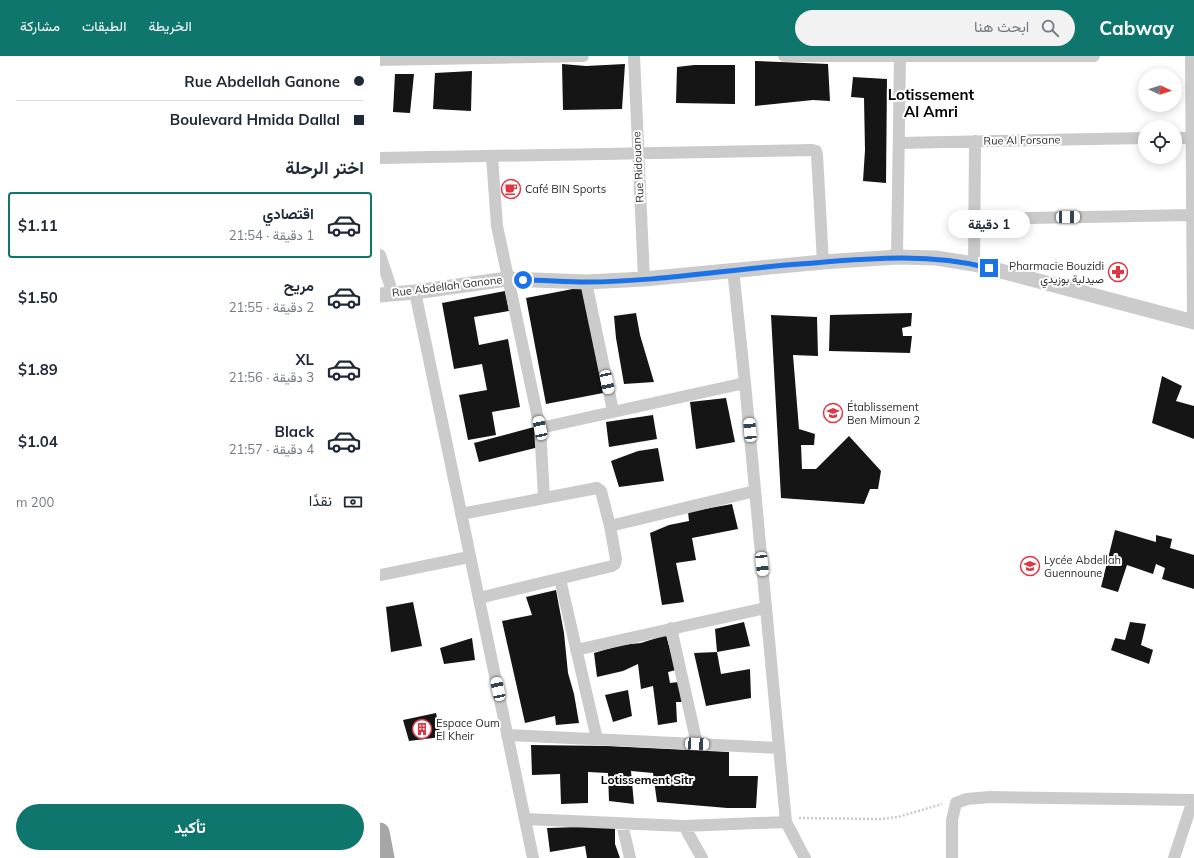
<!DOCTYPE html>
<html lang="ar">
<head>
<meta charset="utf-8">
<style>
  :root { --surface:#fff; --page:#f2f2f3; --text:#1f2937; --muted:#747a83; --line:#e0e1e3; --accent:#0f766e }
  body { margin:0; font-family:Mulish,Vazirmatn,sans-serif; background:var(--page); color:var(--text); direction:rtl; height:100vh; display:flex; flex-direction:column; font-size:15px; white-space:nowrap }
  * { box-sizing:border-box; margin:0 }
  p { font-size:13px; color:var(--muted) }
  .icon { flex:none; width:22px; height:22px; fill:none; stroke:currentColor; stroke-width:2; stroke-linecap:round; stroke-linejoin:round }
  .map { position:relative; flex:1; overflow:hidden; direction:ltr }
  .details { display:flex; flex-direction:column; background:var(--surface); width:380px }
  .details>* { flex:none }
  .top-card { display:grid; align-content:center; height:88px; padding:0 16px; background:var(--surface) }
  .needle { width:26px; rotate:94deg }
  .controls { position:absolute; left:758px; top:12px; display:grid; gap:8px }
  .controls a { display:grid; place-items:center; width:44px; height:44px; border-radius:50%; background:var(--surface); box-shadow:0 2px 10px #0003; font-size:20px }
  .end { position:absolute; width:18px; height:18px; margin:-9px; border:5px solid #1a73e8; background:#fff; box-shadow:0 0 0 2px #fff }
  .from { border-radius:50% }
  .bubble { position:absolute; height:28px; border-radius:14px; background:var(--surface); box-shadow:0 2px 10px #0003; font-size:13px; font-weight:700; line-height:28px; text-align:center; direction:rtl }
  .car { position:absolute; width:12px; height:24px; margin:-12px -6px; border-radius:5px; box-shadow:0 0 3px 1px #0007; background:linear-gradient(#fff 24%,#345 0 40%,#fff 0 76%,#345 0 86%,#fff 0) }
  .top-card b { display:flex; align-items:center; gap:14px; height:38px; font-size:15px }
  .top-card b+b { border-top:1px solid var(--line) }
  .top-card i { width:10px; height:10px; background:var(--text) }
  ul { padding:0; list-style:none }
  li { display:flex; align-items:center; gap:12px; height:66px; margin:0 8px 6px; padding:0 8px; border:2px solid transparent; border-radius:4px }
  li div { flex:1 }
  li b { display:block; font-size:15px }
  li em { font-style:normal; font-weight:700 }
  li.selected { border-color:var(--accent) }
  li>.icon { width:36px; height:36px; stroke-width:1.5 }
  h2 { padding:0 16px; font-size:18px; line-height:48px }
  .pay { display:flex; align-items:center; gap:10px; height:44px; padding:0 16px; font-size:15px }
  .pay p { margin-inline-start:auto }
  .action { display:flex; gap:8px; margin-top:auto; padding:8px 16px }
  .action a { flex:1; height:46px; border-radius:24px; background:var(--accent); color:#fff; font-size:16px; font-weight:700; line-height:46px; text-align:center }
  header { display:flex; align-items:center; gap:24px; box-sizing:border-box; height:56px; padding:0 20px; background:var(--accent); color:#fff }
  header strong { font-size:19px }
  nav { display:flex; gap:22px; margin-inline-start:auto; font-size:14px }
  .search { width:280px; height:36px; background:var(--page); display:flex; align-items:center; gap:10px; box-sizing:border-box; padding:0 14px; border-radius:22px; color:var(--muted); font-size:15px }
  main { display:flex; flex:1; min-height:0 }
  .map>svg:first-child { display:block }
</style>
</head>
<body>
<header>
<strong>Cabway</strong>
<div class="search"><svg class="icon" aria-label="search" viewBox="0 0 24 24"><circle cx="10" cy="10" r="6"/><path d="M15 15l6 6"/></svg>ابحث هنا</div>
<nav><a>الخريطة</a><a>الطبقات</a><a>مشاركة</a></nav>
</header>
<main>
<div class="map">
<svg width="814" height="802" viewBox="0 0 814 802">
  <rect width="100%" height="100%" fill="#fff"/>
  <path fill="#151515" d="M375,5L448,8L450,45L433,44L375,50Z
    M182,8L206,10L245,8L242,53L183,54Z
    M314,9H355V48L296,47L297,11Z
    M92,15L91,55L53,53L55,17Z
    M15,18H34L30,57L13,56Z
    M473,21L507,23L506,127L483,125L485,94L484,42L471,41Z
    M203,231L223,337L166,348L146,242Z
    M125,235L129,255L94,261L99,289L128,283L140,351L112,356L116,379L88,384L79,339L107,334L102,308L74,313L62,247Z
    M256,257L260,279L274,326L244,328L236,282L234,260Z
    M532,257L531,270L522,272L523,280H532L530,297L449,295L450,259Z
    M391,259L437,261L438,300L413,299L419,373L435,378L434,389H421L422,413H436L469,380L501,415L498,433H490L484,448L401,442Z
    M782,320L802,330L796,345L814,350V383L772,367Z
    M346,342L355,386L316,393L310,346Z
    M273,359L277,383L229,391L226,366Z
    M154,371L159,391L99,406L94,387Z
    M278,392L284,425L239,431L231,405L258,395Z
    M352,448L358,473L312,482L316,504L296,507L304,546L282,549L270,477L289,469L309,465L308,456Z
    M735,474L776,486V479L792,483L790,492L814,499V533L782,523L785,512L776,508L773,518L747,509L738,536L721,531Z
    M176,534L184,577L188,617L194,638L199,667L176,669L175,660L145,667L122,565L152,559L146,541Z
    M33,546L42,590L11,596L6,551Z
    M364,566L370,590L337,596L341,618L370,613L371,642L326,650L314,597L337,596L335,573Z
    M750,566L766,568L761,589L773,594L769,608L731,594L735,582L745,584Z
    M286,579L296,614L288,616L290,627L298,626L302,646H296L297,666L278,669L273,630L261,633L258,608L243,615L217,621L214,597L241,589L261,587Z
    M92,582L95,604L64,608L60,592Z
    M248,634L252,660L233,666L225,639Z
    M56,657L61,681L29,685L23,664Z
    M151,689L227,690L349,696V720H378L376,752H347L277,746L273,717L251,715L254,748L229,745L228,717L208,716V747L181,748L180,718L152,719Z
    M235,770V788L240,802H207L205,790L170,796L167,772Z"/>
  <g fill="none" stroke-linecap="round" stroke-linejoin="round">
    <path stroke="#cbcbcb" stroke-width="2.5" stroke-dasharray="2 2" stroke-linecap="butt" d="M419,762L500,763L518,761L562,748"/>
    <path stroke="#cbcbcb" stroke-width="12" d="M254,0L264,223
      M404,0H714
      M811,0L813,266
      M0,4L203,0
      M795,82H814
      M519,87L765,82
      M112,101L117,170L160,372L164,441
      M0,102L432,94L436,95L437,99L443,206
      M594,163L812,159
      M0,199L13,238
      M517,201L520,0
      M594,208L595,85
      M353,213L365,327L406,766L425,802
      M206,226L233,355
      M35,236L153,802
      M160,372L365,327
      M81,458L217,432L221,435L230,470L236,503L235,508L232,510L99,542
      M230,470L375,435
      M0,519L89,501
      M180,523L217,683
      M291,572L317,688
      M196,594L386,552
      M127,679L399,692
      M145,763L304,770L406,766
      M242,768L250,802
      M304,770L322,802
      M572,802V764L576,747L587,743L610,741L814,744
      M794,802L813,744"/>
    <path stroke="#cbcbcb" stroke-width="15" d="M0,239L35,236L127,223L206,226L264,223L443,206L517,201L556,202L594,208L814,266"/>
    <path stroke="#a6a6a6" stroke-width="19" d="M0,776L5,802"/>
  </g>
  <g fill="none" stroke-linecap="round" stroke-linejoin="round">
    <path stroke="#1a73e8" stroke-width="5" d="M143,224C164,224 185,226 206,226C277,226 349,213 420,208C484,203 546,196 609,212"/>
  </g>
  <defs>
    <symbol id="cafe-ring" viewBox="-11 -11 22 22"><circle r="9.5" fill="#fff" stroke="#df3643" stroke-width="1.5"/><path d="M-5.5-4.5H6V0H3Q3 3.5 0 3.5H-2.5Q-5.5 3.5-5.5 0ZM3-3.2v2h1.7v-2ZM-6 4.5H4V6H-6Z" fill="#df3643"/></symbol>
    <symbol id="pharmacy-ring" viewBox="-11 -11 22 22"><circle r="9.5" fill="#fff" stroke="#df3643" stroke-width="1.5"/><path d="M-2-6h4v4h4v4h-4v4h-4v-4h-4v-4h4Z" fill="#df3643"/></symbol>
    <symbol id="school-ring" viewBox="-11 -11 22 22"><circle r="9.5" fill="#fff" stroke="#df3643" stroke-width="1.5"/><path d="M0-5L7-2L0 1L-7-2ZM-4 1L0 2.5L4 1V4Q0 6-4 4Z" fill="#df3643"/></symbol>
    <symbol id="building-ring" viewBox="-11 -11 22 22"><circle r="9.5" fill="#fff" stroke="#df3643" stroke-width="1.5"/><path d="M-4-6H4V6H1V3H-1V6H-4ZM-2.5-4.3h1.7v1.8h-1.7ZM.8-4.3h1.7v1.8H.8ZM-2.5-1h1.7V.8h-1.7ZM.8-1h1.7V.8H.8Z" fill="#df3643"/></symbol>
  </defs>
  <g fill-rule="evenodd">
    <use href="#cafe-ring" x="120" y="122" width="22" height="22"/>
    <use href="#pharmacy-ring" x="727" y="205" width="22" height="22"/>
    <use href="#school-ring" x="442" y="346" width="22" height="22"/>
    <use href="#school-ring" x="639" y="499" width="22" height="22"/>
    <use href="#building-ring" x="31" y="662" width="22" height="22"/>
  </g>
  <g text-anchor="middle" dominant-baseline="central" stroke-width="4" stroke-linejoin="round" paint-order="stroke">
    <g font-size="11" fill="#2e2e2e" stroke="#fff">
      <text transform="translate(642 84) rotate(-1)">Rue Al Forsane</text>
      <text transform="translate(258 111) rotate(-93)">Rue Ridouane</text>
      <text transform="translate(67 230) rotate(-7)">Rue Abdellah Ganone</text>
    </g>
    <g font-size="11" fill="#2e2e2e" stroke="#fff" text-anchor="start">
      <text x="145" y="133">Café BIN Sports</text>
      <text x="724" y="210" text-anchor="end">Pharmacie Bouzidi<tspan x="724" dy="13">صيدلية بوزيدي</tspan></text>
      <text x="467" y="351">Établissement<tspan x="467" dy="13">Ben Mimoun 2</tspan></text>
      <text x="664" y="504">Lycée Abdellah<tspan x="664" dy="13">Guennoune</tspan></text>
      <text x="56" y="667">Espace Oum<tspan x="56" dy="13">El Kheir</tspan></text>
    </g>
    <g font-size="12" font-weight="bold" fill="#000" stroke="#fff">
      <text x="267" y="723">Lotissement Sitr</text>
    </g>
    <g font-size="15" font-weight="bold" fill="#000" stroke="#fff">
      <text x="551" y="38">Lotissement<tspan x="551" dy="17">Al Amri</tspan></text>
    </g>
  </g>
</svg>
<div class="controls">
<a><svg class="needle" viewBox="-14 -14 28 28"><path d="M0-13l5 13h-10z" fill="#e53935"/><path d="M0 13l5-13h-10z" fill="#747a83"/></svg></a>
<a><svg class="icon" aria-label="locate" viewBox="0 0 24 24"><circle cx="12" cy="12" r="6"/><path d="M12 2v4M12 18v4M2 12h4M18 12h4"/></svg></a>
</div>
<i class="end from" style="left:143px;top:224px"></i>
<i class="end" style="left:609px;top:212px"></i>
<div class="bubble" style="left:568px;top:154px;width:82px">1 دقيقة</div>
<i class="car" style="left:688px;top:161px;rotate:89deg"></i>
<i class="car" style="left:227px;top:326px;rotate:168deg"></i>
<i class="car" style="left:160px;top:372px;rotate:348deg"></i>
<i class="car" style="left:370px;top:374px;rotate:355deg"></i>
<i class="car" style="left:382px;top:508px;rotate:174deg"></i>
<i class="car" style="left:118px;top:633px;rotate:348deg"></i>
<i class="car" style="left:317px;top:688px;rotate:93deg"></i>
</div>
<section class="details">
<div class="top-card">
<b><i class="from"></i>Rue Abdellah Ganone</b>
<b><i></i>Boulevard Hmida Dallal</b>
</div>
<h2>اختر الرحلة</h2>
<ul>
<li class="selected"><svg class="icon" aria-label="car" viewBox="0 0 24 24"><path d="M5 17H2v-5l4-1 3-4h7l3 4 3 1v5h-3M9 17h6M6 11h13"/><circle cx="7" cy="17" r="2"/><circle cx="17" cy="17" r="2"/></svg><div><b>اقتصادي</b><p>1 دقيقة · 21:54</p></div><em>$1.11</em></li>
<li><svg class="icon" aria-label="car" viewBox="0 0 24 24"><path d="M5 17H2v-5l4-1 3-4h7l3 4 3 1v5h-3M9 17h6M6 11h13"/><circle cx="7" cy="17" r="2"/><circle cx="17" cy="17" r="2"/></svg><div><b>مريح</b><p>2 دقيقة · 21:55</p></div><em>$1.50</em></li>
<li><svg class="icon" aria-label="car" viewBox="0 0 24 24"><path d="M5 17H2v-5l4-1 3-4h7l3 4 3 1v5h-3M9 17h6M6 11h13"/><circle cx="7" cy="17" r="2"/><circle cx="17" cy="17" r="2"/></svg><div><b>XL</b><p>3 دقيقة · 21:56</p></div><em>$1.89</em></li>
<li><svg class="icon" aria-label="car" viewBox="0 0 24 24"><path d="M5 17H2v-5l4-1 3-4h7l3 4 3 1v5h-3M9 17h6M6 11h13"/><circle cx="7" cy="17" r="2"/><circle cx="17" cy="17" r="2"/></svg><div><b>Black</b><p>4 دقيقة · 21:57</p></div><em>$1.04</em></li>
</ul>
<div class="pay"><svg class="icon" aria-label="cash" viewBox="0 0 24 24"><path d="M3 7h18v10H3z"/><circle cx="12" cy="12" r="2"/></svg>نقدًا<p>200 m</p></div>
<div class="action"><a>تأكيد</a></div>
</section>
</main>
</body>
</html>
